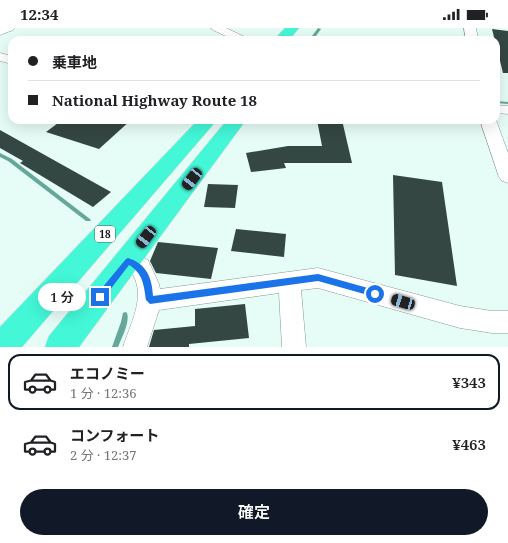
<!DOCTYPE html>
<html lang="ja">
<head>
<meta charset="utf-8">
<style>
  :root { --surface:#fff; --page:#f6f6f6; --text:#202124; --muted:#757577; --line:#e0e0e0; --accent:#111827 }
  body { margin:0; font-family:"Noto Serif","Noto Sans JP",serif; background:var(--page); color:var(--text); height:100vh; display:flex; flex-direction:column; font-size:15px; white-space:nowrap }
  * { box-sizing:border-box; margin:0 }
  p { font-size:13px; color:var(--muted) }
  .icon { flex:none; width:22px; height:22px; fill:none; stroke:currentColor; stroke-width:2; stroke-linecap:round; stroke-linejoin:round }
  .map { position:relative; height:319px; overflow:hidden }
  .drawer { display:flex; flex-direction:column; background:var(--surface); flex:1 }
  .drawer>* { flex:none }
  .banner { position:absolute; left:8px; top:8px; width:492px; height:88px; border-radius:12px; box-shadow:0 4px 16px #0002; display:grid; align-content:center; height:88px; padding:0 20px; background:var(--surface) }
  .end { position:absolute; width:18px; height:18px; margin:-9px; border:5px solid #1a73e8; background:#fff; box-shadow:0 0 0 2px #fff }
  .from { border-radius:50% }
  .bubble { position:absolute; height:28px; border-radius:14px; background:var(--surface); box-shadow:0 4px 16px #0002; font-size:13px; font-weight:600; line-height:28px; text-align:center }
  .car { position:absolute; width:12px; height:24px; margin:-12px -6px; border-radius:5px; box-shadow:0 0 3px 1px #0007; background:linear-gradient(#222 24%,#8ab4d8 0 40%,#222 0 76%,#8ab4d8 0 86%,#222 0) }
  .banner b { display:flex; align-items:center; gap:14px; height:38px; font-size:15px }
  .banner b+b { border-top:1px solid var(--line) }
  .banner i { width:10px; height:10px; background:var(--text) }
  ul { padding:7px 0 0; list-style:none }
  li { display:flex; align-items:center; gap:12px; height:56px; margin:0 8px 6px; padding:0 12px; border:2px solid transparent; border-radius:12px }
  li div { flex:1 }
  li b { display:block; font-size:15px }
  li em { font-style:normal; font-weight:600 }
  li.active { border-color:var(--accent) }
  li>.icon { width:36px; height:36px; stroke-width:1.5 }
  .button { display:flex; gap:8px; margin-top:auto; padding:8px 20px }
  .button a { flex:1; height:46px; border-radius:24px; background:var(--accent); color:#fff; font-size:16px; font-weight:600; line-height:46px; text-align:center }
  .status { display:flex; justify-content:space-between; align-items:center; height:28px; padding:0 20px; background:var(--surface); direction:ltr }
  .status svg { height:11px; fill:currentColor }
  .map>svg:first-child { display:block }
</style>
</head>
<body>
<div class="status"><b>12:34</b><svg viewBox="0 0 49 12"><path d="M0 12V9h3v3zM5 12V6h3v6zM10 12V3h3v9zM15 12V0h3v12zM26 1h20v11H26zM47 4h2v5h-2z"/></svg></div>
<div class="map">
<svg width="508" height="319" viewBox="0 0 508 319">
  <rect width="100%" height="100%" fill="#e6fcf6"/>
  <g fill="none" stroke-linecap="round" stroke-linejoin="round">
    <path fill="#65a798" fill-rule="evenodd" d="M318,0L321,1L313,12H309Z
      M496,73L508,74V76L496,75Z
      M0,125L12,131L90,191L91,192L90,193H86L8,133L0,129Z
      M125,284L127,285C130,294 122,309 118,319H112L121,294L123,285Z"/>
  </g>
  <path fill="#354743" d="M492,1L508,3V45H503Z
    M62,92H131L99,121L46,104Z
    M317,92H342L352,135H284L286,140L251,144L246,125L288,118H322Z
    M0,102L111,164L93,179L20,135L23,133L0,120Z
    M393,147L442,154L457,258L395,247Z
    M208,156L238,157L235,180L204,179Z
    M236,201L286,206L284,229L231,223Z
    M158,214L218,220L211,251L156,245L150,233Z
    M245,276L249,310L189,316V319H149L154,302L195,298V281Z"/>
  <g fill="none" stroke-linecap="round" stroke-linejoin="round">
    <defs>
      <path id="minor" d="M0,0H15L13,2L0,7Z
        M211,0H226L247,10L249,12H234L213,2Z
        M464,0H476L478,12H466Z
        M0,25L12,28V36L0,33Z
        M496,77L508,78V86L496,85Z
        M480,92H496L508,125V155L502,153L499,149Z
        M128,224L148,232L159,256L160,261L318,240L460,278L492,283H508V305H492L460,300L318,260L301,262L306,319H282L279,265L159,282L147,319H123C130,297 146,269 133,247C129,241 122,242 117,233L121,227Z"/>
      <path id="highway" d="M285,0H299L289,12H274Z
        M198,92H217L22,319H0V299Z
        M227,92H246L79,319H45L49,308Z"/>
    </defs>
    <use href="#minor" stroke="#859a95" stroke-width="1"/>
    <use href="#highway" stroke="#d9dada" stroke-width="1"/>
    <use href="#minor" fill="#fff" fill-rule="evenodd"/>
    <use href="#highway" fill="#43f7d7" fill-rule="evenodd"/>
  </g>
  <path fill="#1a73e8" d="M128,230C147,236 152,250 153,268L318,246L375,262L379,266L375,269L318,253L150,276L146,272C144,258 143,245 129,237L103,271H97L96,269L97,266L126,231Z"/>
  <g text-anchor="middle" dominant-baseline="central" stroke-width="4" stroke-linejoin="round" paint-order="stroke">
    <rect fill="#fff" stroke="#575d5b" stroke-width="1" x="95" y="198" width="20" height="16" rx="3"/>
    <g font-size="10" font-weight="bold" fill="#0f1715">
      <text x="105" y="206">18</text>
    </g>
  </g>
</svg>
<i class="end from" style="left:375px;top:266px"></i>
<i class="end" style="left:100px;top:269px"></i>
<div class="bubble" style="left:38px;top:255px;width:48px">1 分</div>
<i class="car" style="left:192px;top:151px;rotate:218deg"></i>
<i class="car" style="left:146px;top:209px;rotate:218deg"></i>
<i class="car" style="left:403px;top:274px;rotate:286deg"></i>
<div class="banner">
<b><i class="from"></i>乗車地</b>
<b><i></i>National Highway Route 18</b>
</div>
</div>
<section class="drawer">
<ul>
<li class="active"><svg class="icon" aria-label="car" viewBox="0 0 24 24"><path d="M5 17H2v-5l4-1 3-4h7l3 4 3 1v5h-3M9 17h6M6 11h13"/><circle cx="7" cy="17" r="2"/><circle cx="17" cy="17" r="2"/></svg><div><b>エコノミー</b><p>1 分 · 12:36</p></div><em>¥343</em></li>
<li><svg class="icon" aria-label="car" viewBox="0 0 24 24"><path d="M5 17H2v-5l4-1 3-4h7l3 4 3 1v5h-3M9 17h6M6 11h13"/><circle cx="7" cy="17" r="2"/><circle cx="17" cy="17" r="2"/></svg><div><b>コンフォート</b><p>2 分 · 12:37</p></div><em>¥463</em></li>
</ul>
<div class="button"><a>確定</a></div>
</section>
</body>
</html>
